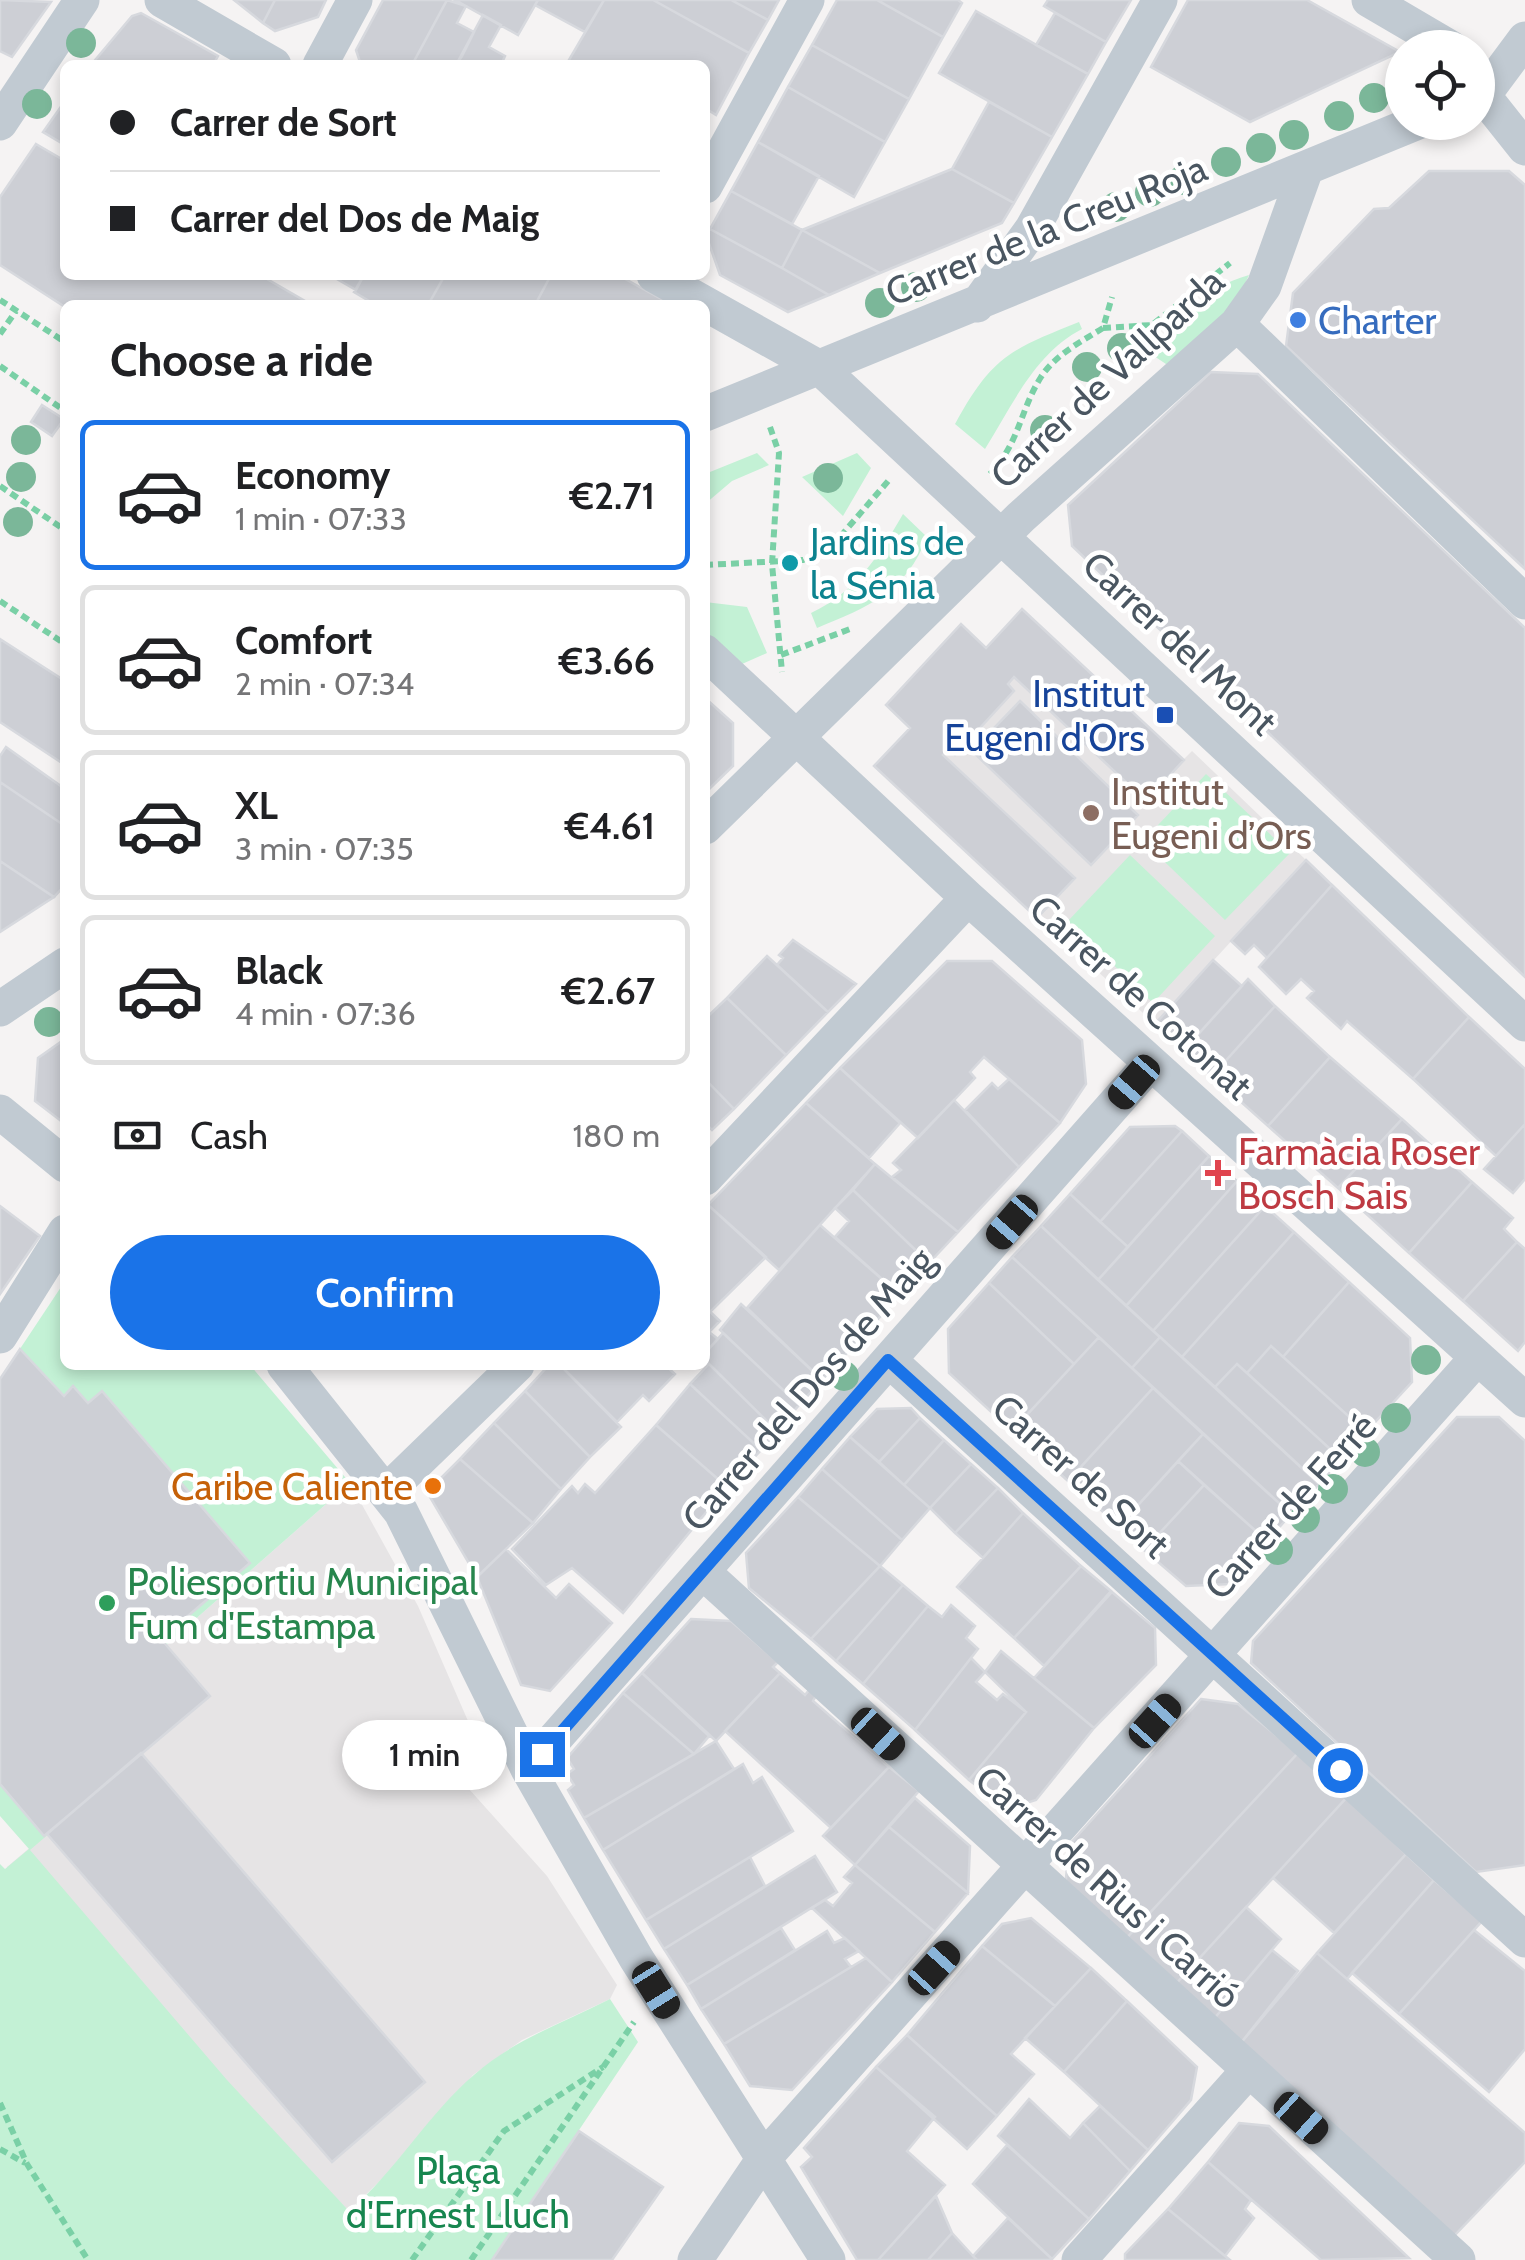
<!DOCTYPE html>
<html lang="en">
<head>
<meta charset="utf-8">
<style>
  :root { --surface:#fff; --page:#f2f2f2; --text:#202124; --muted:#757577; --line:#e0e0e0; --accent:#1a73e8 }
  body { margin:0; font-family:Cabin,sans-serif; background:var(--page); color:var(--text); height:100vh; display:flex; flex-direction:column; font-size:38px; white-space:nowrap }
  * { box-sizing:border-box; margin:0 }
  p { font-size:32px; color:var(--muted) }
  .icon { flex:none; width:55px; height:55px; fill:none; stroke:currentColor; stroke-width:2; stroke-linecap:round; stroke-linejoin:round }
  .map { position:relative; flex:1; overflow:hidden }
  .side { position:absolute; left:60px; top:300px; width:650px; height:1070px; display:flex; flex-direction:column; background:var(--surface); border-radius:15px; box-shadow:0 5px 15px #0003 }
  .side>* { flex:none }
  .top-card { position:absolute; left:60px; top:60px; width:650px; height:220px; border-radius:15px; box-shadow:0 5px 15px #0003; display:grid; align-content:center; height:220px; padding:0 50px; background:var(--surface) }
  .tools { position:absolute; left:1385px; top:30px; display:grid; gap:20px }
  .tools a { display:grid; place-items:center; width:110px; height:110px; border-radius:50%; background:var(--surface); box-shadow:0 5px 15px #0003; font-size:50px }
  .end { position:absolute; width:45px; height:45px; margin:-22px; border:12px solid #1a73e8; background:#fff; box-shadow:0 0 0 5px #fff }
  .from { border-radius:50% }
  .bubble { position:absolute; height:70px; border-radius:35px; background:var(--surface); box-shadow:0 5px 15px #0003; font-size:32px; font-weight:600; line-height:70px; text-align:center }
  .car { position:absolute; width:30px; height:60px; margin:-30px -15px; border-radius:12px; box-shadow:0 0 8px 2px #0007; background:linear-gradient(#222 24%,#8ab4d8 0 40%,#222 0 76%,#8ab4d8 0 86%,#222 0) }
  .top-card b { display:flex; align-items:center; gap:35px; height:95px; font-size:38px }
  .top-card b+b { border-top:2px solid var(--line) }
  .top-card i { width:25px; height:25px; background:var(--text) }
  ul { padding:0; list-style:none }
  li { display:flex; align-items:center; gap:30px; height:150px; margin:0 20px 15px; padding:0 30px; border:5px solid var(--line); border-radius:15px }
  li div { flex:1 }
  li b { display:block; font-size:38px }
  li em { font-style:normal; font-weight:600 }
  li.selected { border-color:var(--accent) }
  li>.icon { width:90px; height:90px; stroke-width:1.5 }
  h2 { padding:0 50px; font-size:45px; line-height:120px }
  .pay { display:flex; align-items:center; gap:25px; height:110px; padding:0 50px; font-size:38px }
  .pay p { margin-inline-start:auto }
  .action { display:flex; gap:20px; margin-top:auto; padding:20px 50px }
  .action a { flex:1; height:115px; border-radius:60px; background:var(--accent); color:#fff; font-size:40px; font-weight:600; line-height:115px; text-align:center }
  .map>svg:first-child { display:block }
</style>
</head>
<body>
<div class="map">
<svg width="1525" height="2260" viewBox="0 0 1525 2260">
  <rect width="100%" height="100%" fill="#f5f3f3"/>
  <path fill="#e6e4e5" d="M1022,609L1183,760L1192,751L1306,860L1155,1024L874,766L910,728L886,705L961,624L986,647Z
    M350,1483L418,1606L478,1744L451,1769L547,1876L617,1985L610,1999L522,2040L473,2075L397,2164L349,2211L7,1867L209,1696L166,1645Z"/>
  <path fill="#c3f1d5" d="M1249,275L1236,303L1169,366L1154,356C1179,314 1202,289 1249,275Z
    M1079,322L1082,329C1035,353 1012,406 985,449L955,424C992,357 1009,350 1079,322Z
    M757,453L769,465L732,481L705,504V474Z
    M857,453L871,468L843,516L802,477Z
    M903,514L927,537C906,592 868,607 817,628L811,613C857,591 878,557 903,514Z
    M705,602L747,607L767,653L733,668L705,642Z
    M1206,774L1290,853L1225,920L1143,841Z
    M1130,855L1215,936L1153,1003L1068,921Z
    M65,1281V1365H250L350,1483L166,1645L210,1696L30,1850L227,2080L349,2211C397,2170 427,2115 475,2074C515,2039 563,2023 610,1999L638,2042L492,2260H0V1864L5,1869L29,1849L0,1816V1379Z"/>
  <path fill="#cdcfd5" stroke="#d7d9de" stroke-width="2.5" d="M0,0L51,2L12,57L0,51Z
    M234,0H275L263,23Z
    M275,0H326L318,17L275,31L263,23Z
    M383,0H447L412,65H361L356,50Z
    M447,0L466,6L457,23L474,32L462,56L456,65H412Z
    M455,0H538L518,35Z
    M538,0H604L585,32L535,5Z
    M604,0H653L749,53L716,115L705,108V65H566Z
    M653,0H731L768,20L749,53Z
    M731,0H779L768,20Z
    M837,0H877L943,37L909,99L812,45Z
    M877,0H958L962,3L943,37Z
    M1048,0H1131L1106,42L1044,6Z
    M1188,0H1307L1400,52L1250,122L1151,67Z
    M976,11L1088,74L1052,137L939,73Z
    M141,13L218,56L213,65H91L132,16Z
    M1055,13L1106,42L1088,74L1036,45Z
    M483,15L501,25L489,47L505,56L501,65H456Z
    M812,45L909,99L885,142L788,87Z
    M788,87L885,142L854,197L758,142Z
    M65,101V145L43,132Z
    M989,102L1052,137L1014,203L952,169Z
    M758,142L819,176L792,224L731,191Z
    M36,144L65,161V275H260L312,305L65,307L0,265V197Z
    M952,169L1014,203L1002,223L880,273L802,230Z
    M1429,171H1509L1525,185V569L1286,346L1293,293L1374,209L1389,208Z
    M731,191L802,230L782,268L710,229Z
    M710,229L782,268L829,295L788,312L720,275L706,235Z
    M802,230L880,273L829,295L782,268Z
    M330,275H364L356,290Z
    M364,275H445L428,305H367L369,301L354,292Z
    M445,275H551L535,305H428Z
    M551,275H618L672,305H535Z
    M1211,372L1258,374L1525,628V977L1072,546L1068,505Z
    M42,405L64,419L52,436L31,422Z
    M1022,609L1184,760L1146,801L1014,677L1008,684L1014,691L955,755L949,749L943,755L1075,878L1037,918L874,766L910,728L886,705L961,624L986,648Z
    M0,639L65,681V765L0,722Z
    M705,698L733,723V766L705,793Z
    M1020,701L1138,815L1091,865L972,751Z
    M6,747L65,789V826L0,782V756Z
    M0,782L65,826V885L54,897L0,861Z
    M1306,860L1332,885L1267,958L1254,945L1245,954L1231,941Z
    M0,861L54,897L0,932Z
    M1332,885L1469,1017L1413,1079L1347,1021L1341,1029L1307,998L1314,991L1301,979L1286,994L1259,967Z
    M793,940L856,984L828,1012L777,965L783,958L779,955Z
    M767,956L828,1012L786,1055L727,998Z
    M1213,960L1242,986L1184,1050L1155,1024Z
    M947,961H992L1082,1040L1086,1084L1060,1123L984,1057L970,1072L975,1078L918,1138L840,1068Z
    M1248,979L1275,1006L1212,1076L1184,1050Z
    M727,998L786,1055L734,1109L705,1079V1019Z
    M1275,1006L1330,1057L1268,1126L1212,1076Z
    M1469,1017L1525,1069V1124L1496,1156L1413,1079Z
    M65,1039V1124L35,1101L38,1058Z
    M1330,1057L1402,1119L1338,1188L1268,1126Z
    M840,1068L900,1123L869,1158L806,1103Z
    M705,1079L734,1109L712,1130L705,1123Z
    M1009,1079L1060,1123L1019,1167L965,1110L992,1083L998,1089Z
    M954,1100L1019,1167L958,1232L892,1177L901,1170L893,1163Z
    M806,1103L875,1164L779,1270L708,1205Z
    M1402,1119L1472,1182L1409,1253L1338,1188Z
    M1525,1124V1179L1513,1193L1484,1169Z
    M1175,1126L1182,1131L1100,1222L1070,1194L1130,1127Z
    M1182,1131L1209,1156L1128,1247L1100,1222Z
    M1209,1156L1237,1181L1126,1306L1098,1280Z
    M875,1164L958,1232L929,1263L853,1190Z
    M1237,1181L1265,1206L1153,1331L1126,1306Z
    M1472,1182L1513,1218L1504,1229L1517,1242L1463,1301L1409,1253Z
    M853,1190L929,1263L900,1295L835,1237L849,1221L835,1208Z
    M1070,1194L1128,1247L1098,1280L1041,1226Z
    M708,1205L766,1257L710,1312L705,1307Z
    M0,1206L40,1236L0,1294Z
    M1265,1206L1294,1232L1182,1357L1153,1331Z
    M820,1225L900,1295L822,1380L747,1308Z
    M1041,1226L1160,1337L1132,1368L1012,1257Z
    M1294,1232L1349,1282L1283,1357L1271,1346L1247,1373L1237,1364L1215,1387L1182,1357Z
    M1517,1242L1525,1249V1342L1518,1351L1463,1301Z
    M1012,1257L1099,1337L1074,1364L989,1283Z
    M1349,1282L1410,1338L1412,1382L1366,1432L1283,1357Z
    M989,1283L1074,1364L1012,1431L949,1373L948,1329Z
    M741,1304L822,1380L799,1405L720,1330Z
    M705,1307L720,1321L709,1332L718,1339L705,1353Z
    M723,1333L799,1405L777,1431L705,1360V1353Z
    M1099,1337L1153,1388L1068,1481L1012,1431Z
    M1160,1337L1319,1484L1291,1514L1132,1368Z
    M1271,1346L1366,1432L1341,1459L1247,1373Z
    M20,1349L64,1396L73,1386L88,1403L102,1391L250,1563L161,1639L210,1696L44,1836L0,1784V1379Z
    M709,1364L777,1431L761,1450L690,1384Z
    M1237,1364L1341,1459L1319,1484L1215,1387Z
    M549,1365H560L621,1427L590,1457L525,1391Z
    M560,1365H665L675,1374L649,1401L643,1395L617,1422Z
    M690,1384L761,1450L727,1487L656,1425Z
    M1153,1388L1203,1434L1119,1526L1068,1481Z
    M525,1391L590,1457L561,1489L494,1423Z
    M911,1408L920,1418L879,1462L850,1437L877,1409Z
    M1457,1417H1499L1525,1441V1865L1476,1872L1251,1663L1253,1641Z
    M920,1418L944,1440L904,1485L879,1462Z
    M494,1423L561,1489L533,1523L460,1459Z
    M656,1425L727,1487L623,1613L572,1568L546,1585L512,1549L572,1486L578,1493L585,1484L595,1493Z
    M1203,1434L1291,1514L1267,1541L1178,1461Z
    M850,1437L930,1508L902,1540L822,1469Z
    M944,1440L971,1464L930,1508L904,1485Z
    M460,1459L533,1523L477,1577L427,1492Z
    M1178,1461L1204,1485L1144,1550L1119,1526Z
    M971,1464L998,1488L955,1533L930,1508Z
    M822,1469L902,1540L880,1566L798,1497Z
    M1204,1485L1267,1541L1231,1584L1186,1586L1144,1550Z
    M998,1488L1023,1513L983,1558L955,1533Z
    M798,1497L880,1566L811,1639L749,1588L746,1553Z
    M1023,1513L1081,1566L1014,1638L957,1587Z
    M506,1549L556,1598L569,1584L612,1623L550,1691L521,1685L477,1577Z
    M880,1566L903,1585L836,1661L811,1639Z
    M1081,1566L1111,1591L1044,1666L1014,1638Z
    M903,1585L928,1606L863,1684L836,1661Z
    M1112,1592L1155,1628L1156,1665L1094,1728L1034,1678Z
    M951,1605L975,1626L966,1638L978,1649L915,1730L863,1684L928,1606L942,1617Z
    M691,1619L731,1621L778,1662L773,1667L780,1673L716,1741L642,1673Z
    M1001,1651L1094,1728L1036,1800L1007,1809L969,1780L1026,1712L985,1672Z
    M971,1658L985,1672L976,1682L997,1700L1003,1694L1026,1712L969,1780L915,1730Z
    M642,1673L709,1736L694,1754L623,1693Z
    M780,1673L805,1695L810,1689L817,1694L813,1701L889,1767L831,1828L725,1731Z
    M623,1693L694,1754L584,1818L568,1790L574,1785L567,1774L574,1769L567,1758Z
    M1201,1699L1238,1704L1298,1753L1122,1943L1065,1890L1069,1845Z
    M716,1741L734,1769L603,1850L584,1818Z
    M141,1753L425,2082L332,2162L47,1834Z
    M1298,1753L1348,1796L1173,1987L1122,1943Z
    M743,1764L753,1783L762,1777L793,1831L646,1920L603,1850Z
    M889,1767L919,1791L855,1865L823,1836Z
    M1348,1796L1406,1854L1334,1933L1273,1878Z
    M915,1798L970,1846L968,1893L889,1827Z
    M889,1827L968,1893L935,1932L855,1865Z
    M1406,1854L1434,1880L1347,1979L1317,1953Z
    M815,1856L837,1892L687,1985L664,1949Z
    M750,1857L765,1886L664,1949L646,1920Z
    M855,1865L935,1932L892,1982L812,1908L825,1900L833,1906L852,1883L844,1877Z
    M1434,1880L1482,1921L1399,2014L1352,1973Z
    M1246,1907L1281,1939L1213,2020L1173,1987Z
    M1031,1918L1091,1968L1055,2006L982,1946L1002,1924Z
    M781,1928L795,1950L701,2009L687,1985Z
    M1474,1930L1525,1971V2049L1489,2092L1399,2014Z
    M827,1931L834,1943L845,1938L859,1951L845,1959L851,1967L724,2044L701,2009Z
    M982,1946L1055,2006L1011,2054L1034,2074L997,2116L907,2035Z
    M1272,1950L1298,1971L1240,2044L1213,2020Z
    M1317,1953L1525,2133V2162L1452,2238L1240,2044Z
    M866,1958L892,1982L792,2090L750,2086L724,2044Z
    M1091,1968L1127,2001L1064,2072L1025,2038Z
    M1127,2001L1197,2067L1191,2100L1148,2150L1064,2072Z
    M907,2035L997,2116L967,2149L876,2067Z
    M876,2067L935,2117L907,2151L945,2185L878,2260H857L801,2167L812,2157L804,2148Z
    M1029,2099L1070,2138L1083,2123L1130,2171L1089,2219L998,2136Z
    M1100,2106L1148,2150L1130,2171L1083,2123Z
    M1239,2123L1269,2126L1409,2258L1321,2260L1208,2162Z
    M579,2131L663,2187L612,2260H492Z
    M1007,2145L1089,2219L1052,2259L973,2184Z
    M1208,2162L1251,2200L1245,2209L1254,2218L1225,2256L1168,2209Z
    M936,2196L952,2233L928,2260H878Z
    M1168,2209L1225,2256L1230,2260H1125V2254Z
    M1008,2218L1052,2259L1051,2260H977L973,2256Z
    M952,2233L973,2256L977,2260H928Z"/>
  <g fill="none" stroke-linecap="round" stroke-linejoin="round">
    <path stroke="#7ad0a6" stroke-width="6" stroke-dasharray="8 5" stroke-linecap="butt" d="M0,300L65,342
      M1103,328L1152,325L1230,263
      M0,334L16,311
      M0,366L65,411
      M770,427L779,453L772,564L782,672
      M990,474C1020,442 1020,410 1041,377C1056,354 1081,342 1103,328L1112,297
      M0,486L65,530
      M705,565L803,560L833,545L889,480
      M0,601L65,644
      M781,655L850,629
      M0,2103L27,2164L88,2260
      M0,2149L25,2163
      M412,2260L504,2131L603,2067
      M471,2260L634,2022"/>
    <path stroke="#c1cad2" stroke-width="35" d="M162,0L274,65
      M1369,0L1451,48
      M320,65L355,0
      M1478,89L1525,148
      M1482,97L1525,39
      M0,123L82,0
      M705,186L807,0
      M654,275L820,368L1525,1024
      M977,305L1032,229L1160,0
      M1237,324L1525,602
      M705,414L1418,122
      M705,652L968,898L1525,1400
      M705,827L1021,517L1237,324L1264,286L1306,169
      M0,1009L65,965
      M0,1112L65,1165
      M705,1178L968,898
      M0,1336L65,1232
      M889,1360L1525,1940
      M284,1365L401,1512L528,1769L636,1958L828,2260
      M388,1490L517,1365
      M704,1573L1458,2260
      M528,1769L1150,1064
      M695,2260L765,2157L1477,1358
      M1079,2260L1248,2071"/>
  </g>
  <g fill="#7bb799">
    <circle cx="81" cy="43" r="15"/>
    <circle cx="1374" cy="98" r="15"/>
    <circle cx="37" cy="104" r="15"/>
    <circle cx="1339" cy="116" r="15"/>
    <circle cx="1294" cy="135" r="15"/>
    <circle cx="1261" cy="148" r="15"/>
    <circle cx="1226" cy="162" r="15"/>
    <circle cx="1183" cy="180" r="15"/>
    <circle cx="1150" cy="192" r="15"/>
    <circle cx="1116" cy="207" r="15"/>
    <circle cx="916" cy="287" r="15"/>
    <circle cx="880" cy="303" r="15"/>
    <circle cx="1122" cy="348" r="15"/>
    <circle cx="1087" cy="367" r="15"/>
    <circle cx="1045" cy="430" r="15"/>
    <circle cx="26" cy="440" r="15"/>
    <circle cx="21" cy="477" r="15"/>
    <circle cx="828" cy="478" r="15"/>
    <circle cx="18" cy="522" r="15"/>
    <circle cx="49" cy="1022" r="15"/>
    <circle cx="1426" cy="1360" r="15"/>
    <circle cx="844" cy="1376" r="15"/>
    <circle cx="1396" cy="1418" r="15"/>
    <circle cx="1365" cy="1452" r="15"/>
    <circle cx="1333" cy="1489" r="15"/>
    <circle cx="1305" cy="1518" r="15"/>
    <circle cx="1278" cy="1550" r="15"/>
  </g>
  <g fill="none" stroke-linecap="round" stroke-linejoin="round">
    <path stroke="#1a73e8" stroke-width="12" d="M542,1754L888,1360L1340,1770"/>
  </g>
  <circle fill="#3f7fe0" stroke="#fff" stroke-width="4" cx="1298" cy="320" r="10"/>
  <circle fill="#0f9aa8" stroke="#fff" stroke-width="4" cx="790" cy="563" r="10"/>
  <rect fill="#1a4fb4" stroke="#fff" stroke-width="4" x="1155" y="705" width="20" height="20" rx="5"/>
  <circle fill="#8d6e63" stroke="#fff" stroke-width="4" cx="1091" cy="813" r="10"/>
  <path fill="#e0444e" stroke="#fff" stroke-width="4" d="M1213 1158h10v10h10v10h-10v10h-10v-10h-10v-10h10z"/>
  <circle fill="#e8710a" stroke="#fff" stroke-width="4" cx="433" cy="1486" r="10"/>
  <circle fill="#2e9e5b" stroke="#fff" stroke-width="4" cx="107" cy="1603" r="10"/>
  <g text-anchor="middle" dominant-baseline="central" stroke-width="9" stroke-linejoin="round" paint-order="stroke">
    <g font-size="38" fill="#4a5661" stroke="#fff">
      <text transform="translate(1046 230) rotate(-22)">Carrer de la Creu Roja</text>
      <text transform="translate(1107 378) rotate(-43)">Carrer de Vallparda</text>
      <text transform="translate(1180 643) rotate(43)">Carrer del Mont</text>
      <text transform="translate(1141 997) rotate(42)">Carrer de Cotonat</text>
      <text transform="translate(808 1389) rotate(-49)">Carrer del Dos de Maig</text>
      <text transform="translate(1081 1476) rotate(42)">Carrer de Sort</text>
      <text transform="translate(1290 1506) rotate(-48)">Carrer de Ferré</text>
      <text transform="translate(1108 1887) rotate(42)">Carrer de Rius i Carrió</text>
    </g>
    <g font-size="38" fill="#366cbe" stroke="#fff" text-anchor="start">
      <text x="1318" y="320">Charter</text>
    </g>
    <g font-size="38" fill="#0d838f" stroke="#fff" text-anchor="start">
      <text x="810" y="541">Jardins de<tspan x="810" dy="44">la Sénia</tspan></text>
    </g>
    <g font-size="38" fill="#164399" stroke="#fff" text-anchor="end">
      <text x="1145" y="693">Institut<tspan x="1145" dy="44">Eugeni d'Ors</tspan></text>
    </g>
    <g font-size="38" fill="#785e54" stroke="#fff" text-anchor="start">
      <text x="1111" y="791">Institut<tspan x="1111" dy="44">Eugeni d’Ors</tspan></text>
    </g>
    <g font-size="38" fill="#be3a42" stroke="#fff" text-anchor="start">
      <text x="1238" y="1151">Farmàcia Roser<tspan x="1238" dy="44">Bosch Sais</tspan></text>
    </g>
    <g font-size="38" fill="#c56008" stroke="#fff" text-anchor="end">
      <text x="413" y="1486">Caribe Caliente</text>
    </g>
    <g font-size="38" fill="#27864d" stroke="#fff" text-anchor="start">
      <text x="127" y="1581">Poliesportiu Municipal<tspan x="127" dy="44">Fum d'Estampa</tspan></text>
    </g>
    <g font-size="38" fill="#17864f" stroke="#fff">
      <text x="458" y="2170">Plaça<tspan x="458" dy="44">d'Ernest Lluch</tspan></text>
    </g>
  </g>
</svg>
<div class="tools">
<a><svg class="icon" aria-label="locate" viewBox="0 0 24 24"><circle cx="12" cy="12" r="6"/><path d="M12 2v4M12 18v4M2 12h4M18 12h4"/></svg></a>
</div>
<i class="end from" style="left:1340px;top:1770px"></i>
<i class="end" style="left:542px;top:1754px"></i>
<div class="bubble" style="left:342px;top:1720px;width:165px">1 min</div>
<i class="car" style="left:1134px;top:1082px;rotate:221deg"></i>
<i class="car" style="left:1012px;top:1222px;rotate:221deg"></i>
<i class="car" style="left:1155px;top:1721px;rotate:42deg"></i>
<i class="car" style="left:878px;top:1734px;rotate:133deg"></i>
<i class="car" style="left:934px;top:1968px;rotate:42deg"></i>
<i class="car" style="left:656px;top:1990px;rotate:148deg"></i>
<i class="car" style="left:1301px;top:2118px;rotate:132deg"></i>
<div class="top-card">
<b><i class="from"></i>Carrer de Sort</b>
<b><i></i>Carrer del Dos de Maig</b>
</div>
<section class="side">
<h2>Choose a ride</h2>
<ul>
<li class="selected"><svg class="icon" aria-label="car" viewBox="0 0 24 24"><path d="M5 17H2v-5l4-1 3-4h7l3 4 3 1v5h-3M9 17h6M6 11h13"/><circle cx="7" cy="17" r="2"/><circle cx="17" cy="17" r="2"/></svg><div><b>Economy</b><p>1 min · 07:33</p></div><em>€2.71</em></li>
<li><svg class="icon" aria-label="car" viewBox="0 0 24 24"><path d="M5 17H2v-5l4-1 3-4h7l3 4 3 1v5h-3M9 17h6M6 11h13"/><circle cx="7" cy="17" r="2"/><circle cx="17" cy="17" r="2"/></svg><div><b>Comfort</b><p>2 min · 07:34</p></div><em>€3.66</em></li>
<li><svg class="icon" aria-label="car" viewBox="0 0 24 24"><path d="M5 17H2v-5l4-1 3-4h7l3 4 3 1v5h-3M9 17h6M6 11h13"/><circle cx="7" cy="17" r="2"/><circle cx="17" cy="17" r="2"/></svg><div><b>XL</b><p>3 min · 07:35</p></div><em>€4.61</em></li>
<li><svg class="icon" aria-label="car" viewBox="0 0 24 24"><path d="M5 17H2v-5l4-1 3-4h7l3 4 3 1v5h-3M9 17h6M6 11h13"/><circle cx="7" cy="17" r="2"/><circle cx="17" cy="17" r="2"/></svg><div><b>Black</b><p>4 min · 07:36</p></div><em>€2.67</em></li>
</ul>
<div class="pay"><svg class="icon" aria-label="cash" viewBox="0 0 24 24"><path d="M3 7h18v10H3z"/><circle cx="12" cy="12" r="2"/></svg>Cash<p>180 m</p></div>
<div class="action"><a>Confirm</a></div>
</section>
</div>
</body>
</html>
